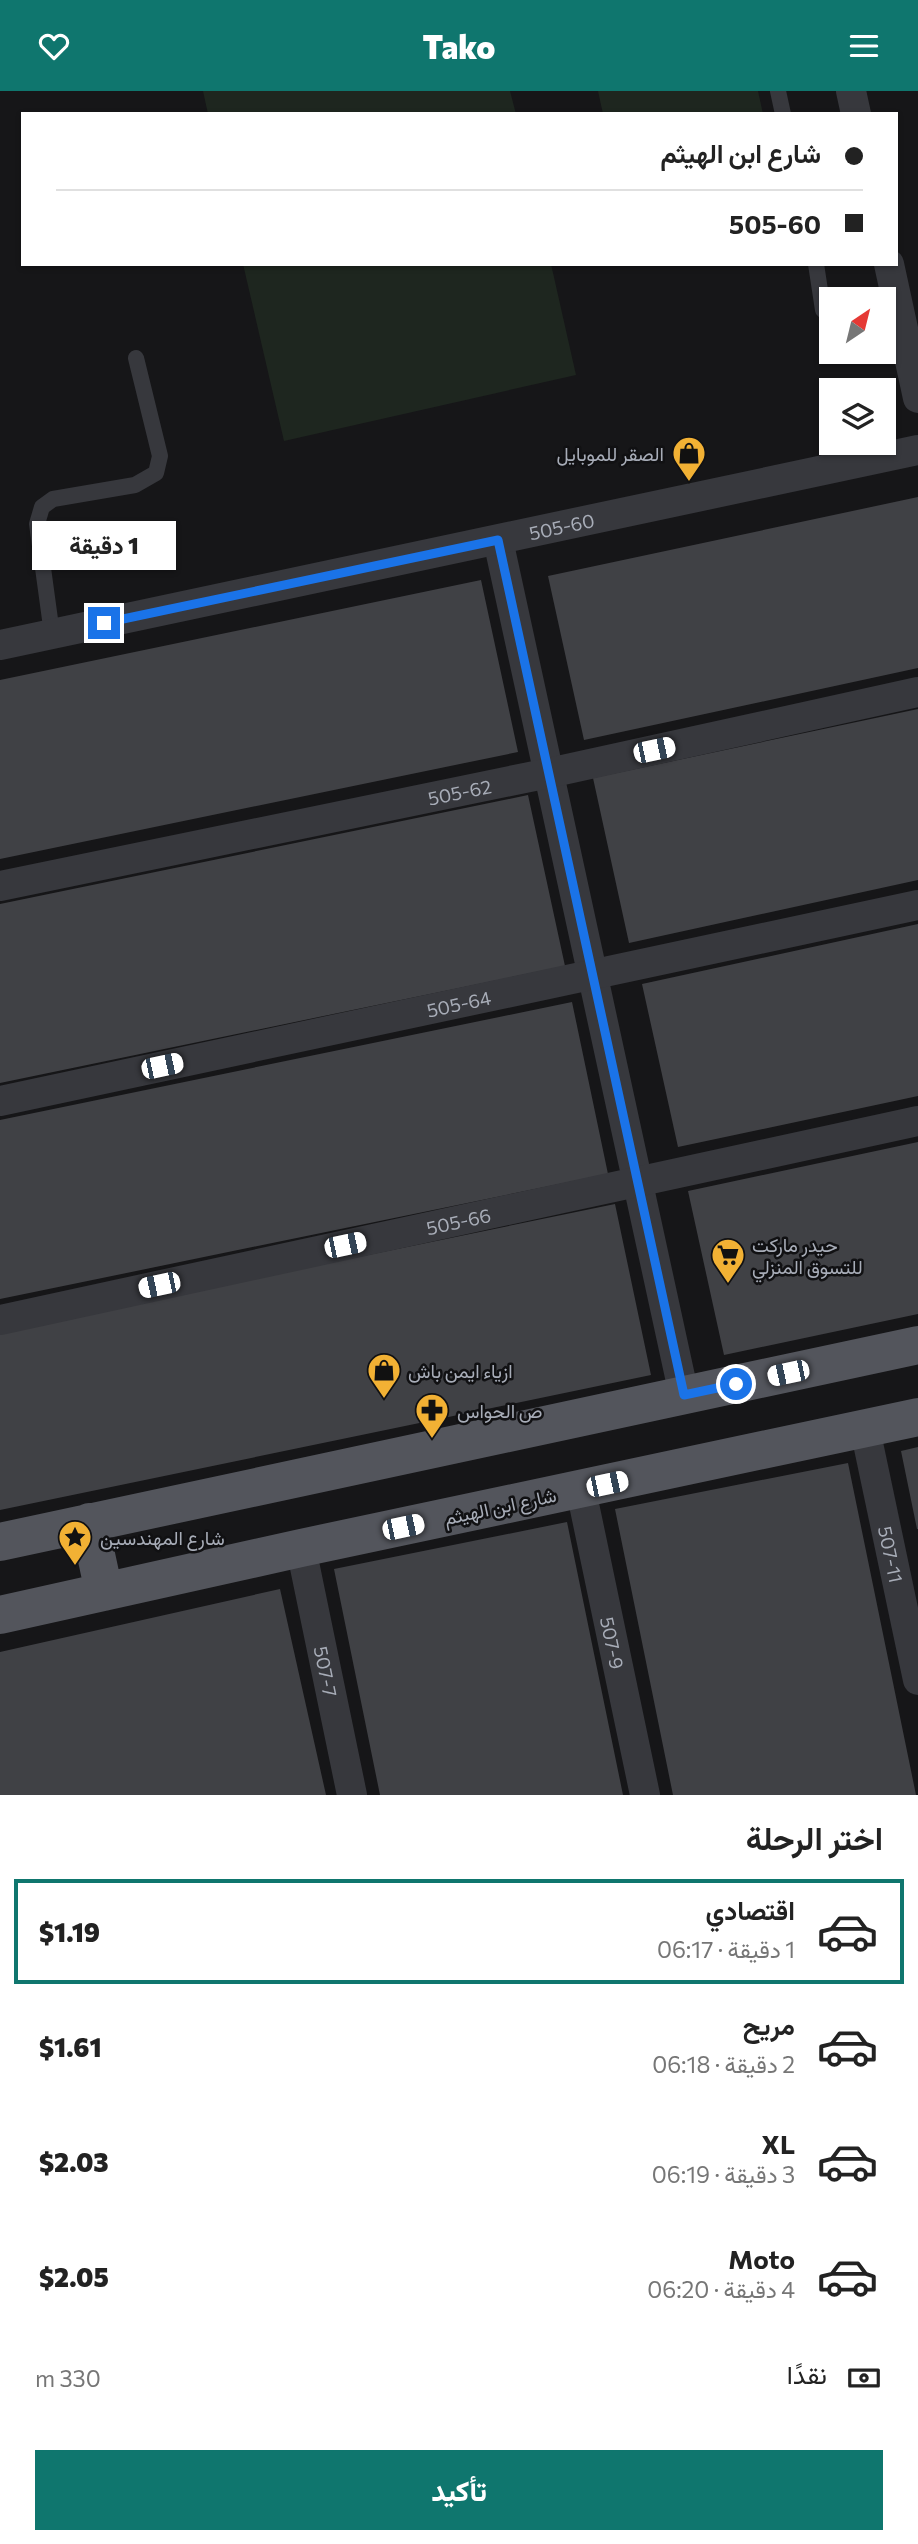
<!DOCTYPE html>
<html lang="ar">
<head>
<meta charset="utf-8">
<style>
  :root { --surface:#fff; --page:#f2f2f2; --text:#222; --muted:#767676; --line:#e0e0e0; --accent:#0f766e }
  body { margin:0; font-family:Commissioner,Vazirmatn,sans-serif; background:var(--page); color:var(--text); direction:rtl; height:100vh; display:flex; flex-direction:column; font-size:26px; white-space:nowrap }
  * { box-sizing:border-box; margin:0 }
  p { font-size:23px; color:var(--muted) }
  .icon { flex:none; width:38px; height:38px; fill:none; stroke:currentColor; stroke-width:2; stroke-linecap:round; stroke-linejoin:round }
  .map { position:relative; height:1704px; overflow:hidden; direction:ltr }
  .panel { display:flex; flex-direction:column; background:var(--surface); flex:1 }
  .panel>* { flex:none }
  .banner { position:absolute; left:21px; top:21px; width:877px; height:154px; border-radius:0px; box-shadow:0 2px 5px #0004; direction:rtl; display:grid; align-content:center; height:154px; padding:0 35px; background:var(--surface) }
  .needle { width:46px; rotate:35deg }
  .controls { position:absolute; left:819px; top:196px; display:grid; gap:14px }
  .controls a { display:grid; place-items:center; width:77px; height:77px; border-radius:0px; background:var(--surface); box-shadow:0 2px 5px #0004; font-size:35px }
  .end { position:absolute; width:32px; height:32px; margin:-16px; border:9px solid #1a73e8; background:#fff; box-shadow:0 0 0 4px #fff }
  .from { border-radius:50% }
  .bubble { position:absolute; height:49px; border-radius:0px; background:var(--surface); box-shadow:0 2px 5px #0004; font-size:23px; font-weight:800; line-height:49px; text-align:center; direction:rtl }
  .car { position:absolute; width:21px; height:42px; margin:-21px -10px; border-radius:9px; box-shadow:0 0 5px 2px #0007; background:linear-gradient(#fff 24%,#345 0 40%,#fff 0 76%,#345 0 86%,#fff 0) }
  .banner b { display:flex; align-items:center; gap:24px; height:66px; font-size:26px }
  .banner b+b { border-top:2px solid var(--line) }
  .banner i { width:18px; height:18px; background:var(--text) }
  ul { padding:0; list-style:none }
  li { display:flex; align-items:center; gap:21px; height:105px; margin:0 14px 10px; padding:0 21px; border:4px solid transparent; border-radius:0px }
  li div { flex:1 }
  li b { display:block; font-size:26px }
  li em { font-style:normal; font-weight:800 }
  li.selected { border-color:var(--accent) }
  li>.icon { width:63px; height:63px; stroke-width:1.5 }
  h2 { padding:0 35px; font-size:32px; line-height:84px }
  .pay { display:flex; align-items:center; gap:18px; height:77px; padding:0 35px; font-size:26px }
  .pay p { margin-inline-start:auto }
  .action { display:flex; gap:14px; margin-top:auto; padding:14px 35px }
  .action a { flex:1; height:80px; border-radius:0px; background:var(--accent); color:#fff; font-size:28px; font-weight:800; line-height:80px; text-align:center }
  header { display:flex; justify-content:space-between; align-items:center; height:91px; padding:0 35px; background:var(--accent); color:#fff; font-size:32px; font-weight:800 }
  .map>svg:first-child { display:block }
</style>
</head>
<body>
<header><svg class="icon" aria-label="menu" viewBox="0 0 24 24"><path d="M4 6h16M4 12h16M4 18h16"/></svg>Tako<svg class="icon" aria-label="heart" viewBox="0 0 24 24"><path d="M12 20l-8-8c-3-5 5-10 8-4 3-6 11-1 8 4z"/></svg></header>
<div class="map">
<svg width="918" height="1704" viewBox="0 0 918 1704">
  <rect width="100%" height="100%" fill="#161618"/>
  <path fill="#1e261f" d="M203,0H510L516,23H208Z
    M598,0H758L763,23H603Z
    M243,173H551L576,284L284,350Z"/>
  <path fill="#404145" d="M918,406V577L584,649L548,485Z
    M481,489L518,661L0,768V589Z
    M918,618V789L629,852L593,687Z
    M528,704L565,875L0,992V813Z
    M918,833V1005L678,1056L642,893Z
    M572,911L608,1083L0,1208V1029Z
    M918,1051V1223L724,1264L688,1100Z
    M615,1113L651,1284L0,1419V1240Z
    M918,1356V1438H917L901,1360Z
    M848,1372L916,1704H673L615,1418Z
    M567,1431L623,1704H380L334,1478Z
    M280,1498L326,1704H0V1561Z"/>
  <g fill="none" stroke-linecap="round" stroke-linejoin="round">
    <path stroke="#37383d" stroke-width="16" d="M778,0L783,23
      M816,173L823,219
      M52,543L37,433L42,416L53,408L135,394L156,382L160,365L136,267"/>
    <g stroke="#37383d" stroke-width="30">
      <path d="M851,0L856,23"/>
      <path d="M889,173L918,307"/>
      <path d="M498,449L684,1304"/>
      <path id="s1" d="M0,554L918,359"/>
      <path id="s2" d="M0,795L549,682L918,601"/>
      <path id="s3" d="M0,1010L918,814"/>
      <path id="s4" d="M0,1229L918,1030"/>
      <path id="s5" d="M865,1338L918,1589"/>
      <path id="s6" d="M581,1399L645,1704"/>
      <path id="s7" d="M301,1457L352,1704"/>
    </g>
    <path stroke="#53555c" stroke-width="38" d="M89,1431L104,1501
      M0,1451L918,1254
      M0,1524L301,1457L918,1326"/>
  </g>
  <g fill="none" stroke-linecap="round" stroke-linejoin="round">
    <path stroke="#1a73e8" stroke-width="9" d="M104,532L498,449L684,1304L736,1293"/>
  </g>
  <defs>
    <symbol id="shop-pin" viewBox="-11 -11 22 30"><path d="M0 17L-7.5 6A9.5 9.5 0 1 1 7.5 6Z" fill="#f2b134" stroke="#111113"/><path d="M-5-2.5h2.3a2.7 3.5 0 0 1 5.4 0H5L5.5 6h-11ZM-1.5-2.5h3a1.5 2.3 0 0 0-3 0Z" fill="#111"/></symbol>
    <symbol id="supermarket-pin" viewBox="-11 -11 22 30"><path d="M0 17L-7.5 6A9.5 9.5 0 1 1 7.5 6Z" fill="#f2b134" stroke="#111113"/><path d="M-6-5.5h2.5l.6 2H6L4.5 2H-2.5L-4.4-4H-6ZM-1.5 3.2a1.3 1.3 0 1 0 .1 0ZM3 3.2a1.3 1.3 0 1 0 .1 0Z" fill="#111"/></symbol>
    <symbol id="pharmacy-pin" viewBox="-11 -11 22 30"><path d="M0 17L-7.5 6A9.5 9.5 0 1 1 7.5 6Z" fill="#f2b134" stroke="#111113"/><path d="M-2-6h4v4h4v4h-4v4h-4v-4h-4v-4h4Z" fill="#111"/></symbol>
    <symbol id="sight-pin" viewBox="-11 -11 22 30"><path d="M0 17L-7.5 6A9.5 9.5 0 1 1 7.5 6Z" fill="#f2b134" stroke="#111113"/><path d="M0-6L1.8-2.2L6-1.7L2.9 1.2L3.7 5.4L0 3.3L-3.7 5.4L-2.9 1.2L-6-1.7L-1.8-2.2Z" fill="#111"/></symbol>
  </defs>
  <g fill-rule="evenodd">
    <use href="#shop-pin" x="670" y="343" width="38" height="52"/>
    <use href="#supermarket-pin" x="709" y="1145" width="38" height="52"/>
    <use href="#shop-pin" x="365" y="1260" width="38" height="52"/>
    <use href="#pharmacy-pin" x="413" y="1300" width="38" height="52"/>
    <use href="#sight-pin" x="56" y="1427" width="38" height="52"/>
  </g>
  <g text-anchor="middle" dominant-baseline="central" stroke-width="5" stroke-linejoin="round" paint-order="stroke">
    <g font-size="19" fill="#a8adb8" stroke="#111113" text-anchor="start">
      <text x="664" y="362" text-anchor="end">الصقر للموبايل</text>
      <text x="752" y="1153">حيدر ماركت<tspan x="752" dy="22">للتسوق المنزلي</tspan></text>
      <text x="408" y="1279">ازياء ايمن باش</text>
      <text x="457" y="1319">ص الحواس</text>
      <text x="100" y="1446">شارع المهندسين</text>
    </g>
    <g font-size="19" fill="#a8adb8" stroke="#111113">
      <text stroke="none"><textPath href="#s1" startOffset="574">505-60</textPath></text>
      <text stroke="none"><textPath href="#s2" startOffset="469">505-62</textPath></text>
      <text stroke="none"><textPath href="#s3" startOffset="469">505-64</textPath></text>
      <text stroke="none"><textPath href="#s4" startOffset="469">505-66</textPath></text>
      <text transform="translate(500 1415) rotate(-12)">شارع ابن الهيثم</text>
      <text stroke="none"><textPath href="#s5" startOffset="128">507-11</textPath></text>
      <text stroke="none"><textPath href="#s6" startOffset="156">507-9</textPath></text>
      <text stroke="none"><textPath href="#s7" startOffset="126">507-7</textPath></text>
    </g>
  </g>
</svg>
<div class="controls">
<a><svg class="needle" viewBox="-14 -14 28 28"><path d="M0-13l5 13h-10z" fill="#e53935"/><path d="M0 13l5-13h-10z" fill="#767676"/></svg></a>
<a><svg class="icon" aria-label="layers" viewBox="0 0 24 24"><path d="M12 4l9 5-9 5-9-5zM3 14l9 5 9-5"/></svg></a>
</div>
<i class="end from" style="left:736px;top:1293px"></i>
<i class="end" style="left:104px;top:532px"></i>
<div class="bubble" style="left:32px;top:430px;width:144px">1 دقيقة</div>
<i class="car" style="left:654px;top:659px;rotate:78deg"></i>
<i class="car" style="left:162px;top:975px;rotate:78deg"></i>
<i class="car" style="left:345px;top:1154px;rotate:78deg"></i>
<i class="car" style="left:159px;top:1194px;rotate:258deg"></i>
<i class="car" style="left:788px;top:1282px;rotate:258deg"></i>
<i class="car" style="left:607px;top:1393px;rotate:78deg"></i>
<i class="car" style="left:403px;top:1436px;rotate:78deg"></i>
<div class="banner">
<b><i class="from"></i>شارع ابن الهيثم</b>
<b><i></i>505-60</b>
</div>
</div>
<section class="panel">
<h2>اختر الرحلة</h2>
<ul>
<li class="selected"><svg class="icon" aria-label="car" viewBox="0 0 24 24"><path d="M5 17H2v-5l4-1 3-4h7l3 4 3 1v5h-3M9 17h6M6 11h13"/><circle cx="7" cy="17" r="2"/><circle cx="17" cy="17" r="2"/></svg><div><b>اقتصادي</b><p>1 دقيقة · 06:17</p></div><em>$1.19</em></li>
<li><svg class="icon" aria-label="car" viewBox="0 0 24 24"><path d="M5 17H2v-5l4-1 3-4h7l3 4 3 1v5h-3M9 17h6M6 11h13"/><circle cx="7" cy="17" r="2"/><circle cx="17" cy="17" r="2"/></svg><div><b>مريح</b><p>2 دقيقة · 06:18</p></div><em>$1.61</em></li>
<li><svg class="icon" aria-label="car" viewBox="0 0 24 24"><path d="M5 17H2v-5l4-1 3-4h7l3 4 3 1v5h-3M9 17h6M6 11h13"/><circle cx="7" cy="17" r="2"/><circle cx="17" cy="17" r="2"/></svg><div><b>XL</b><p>3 دقيقة · 06:19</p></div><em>$2.03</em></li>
<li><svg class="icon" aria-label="car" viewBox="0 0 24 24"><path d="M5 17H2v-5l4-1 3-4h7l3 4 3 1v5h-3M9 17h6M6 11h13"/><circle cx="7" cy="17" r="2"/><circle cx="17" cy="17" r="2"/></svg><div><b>Moto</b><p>4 دقيقة · 06:20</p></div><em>$2.05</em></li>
</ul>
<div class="pay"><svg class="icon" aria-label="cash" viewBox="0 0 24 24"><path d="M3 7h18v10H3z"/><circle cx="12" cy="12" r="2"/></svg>نقدًا<p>330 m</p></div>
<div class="action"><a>تأكيد</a></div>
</section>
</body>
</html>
